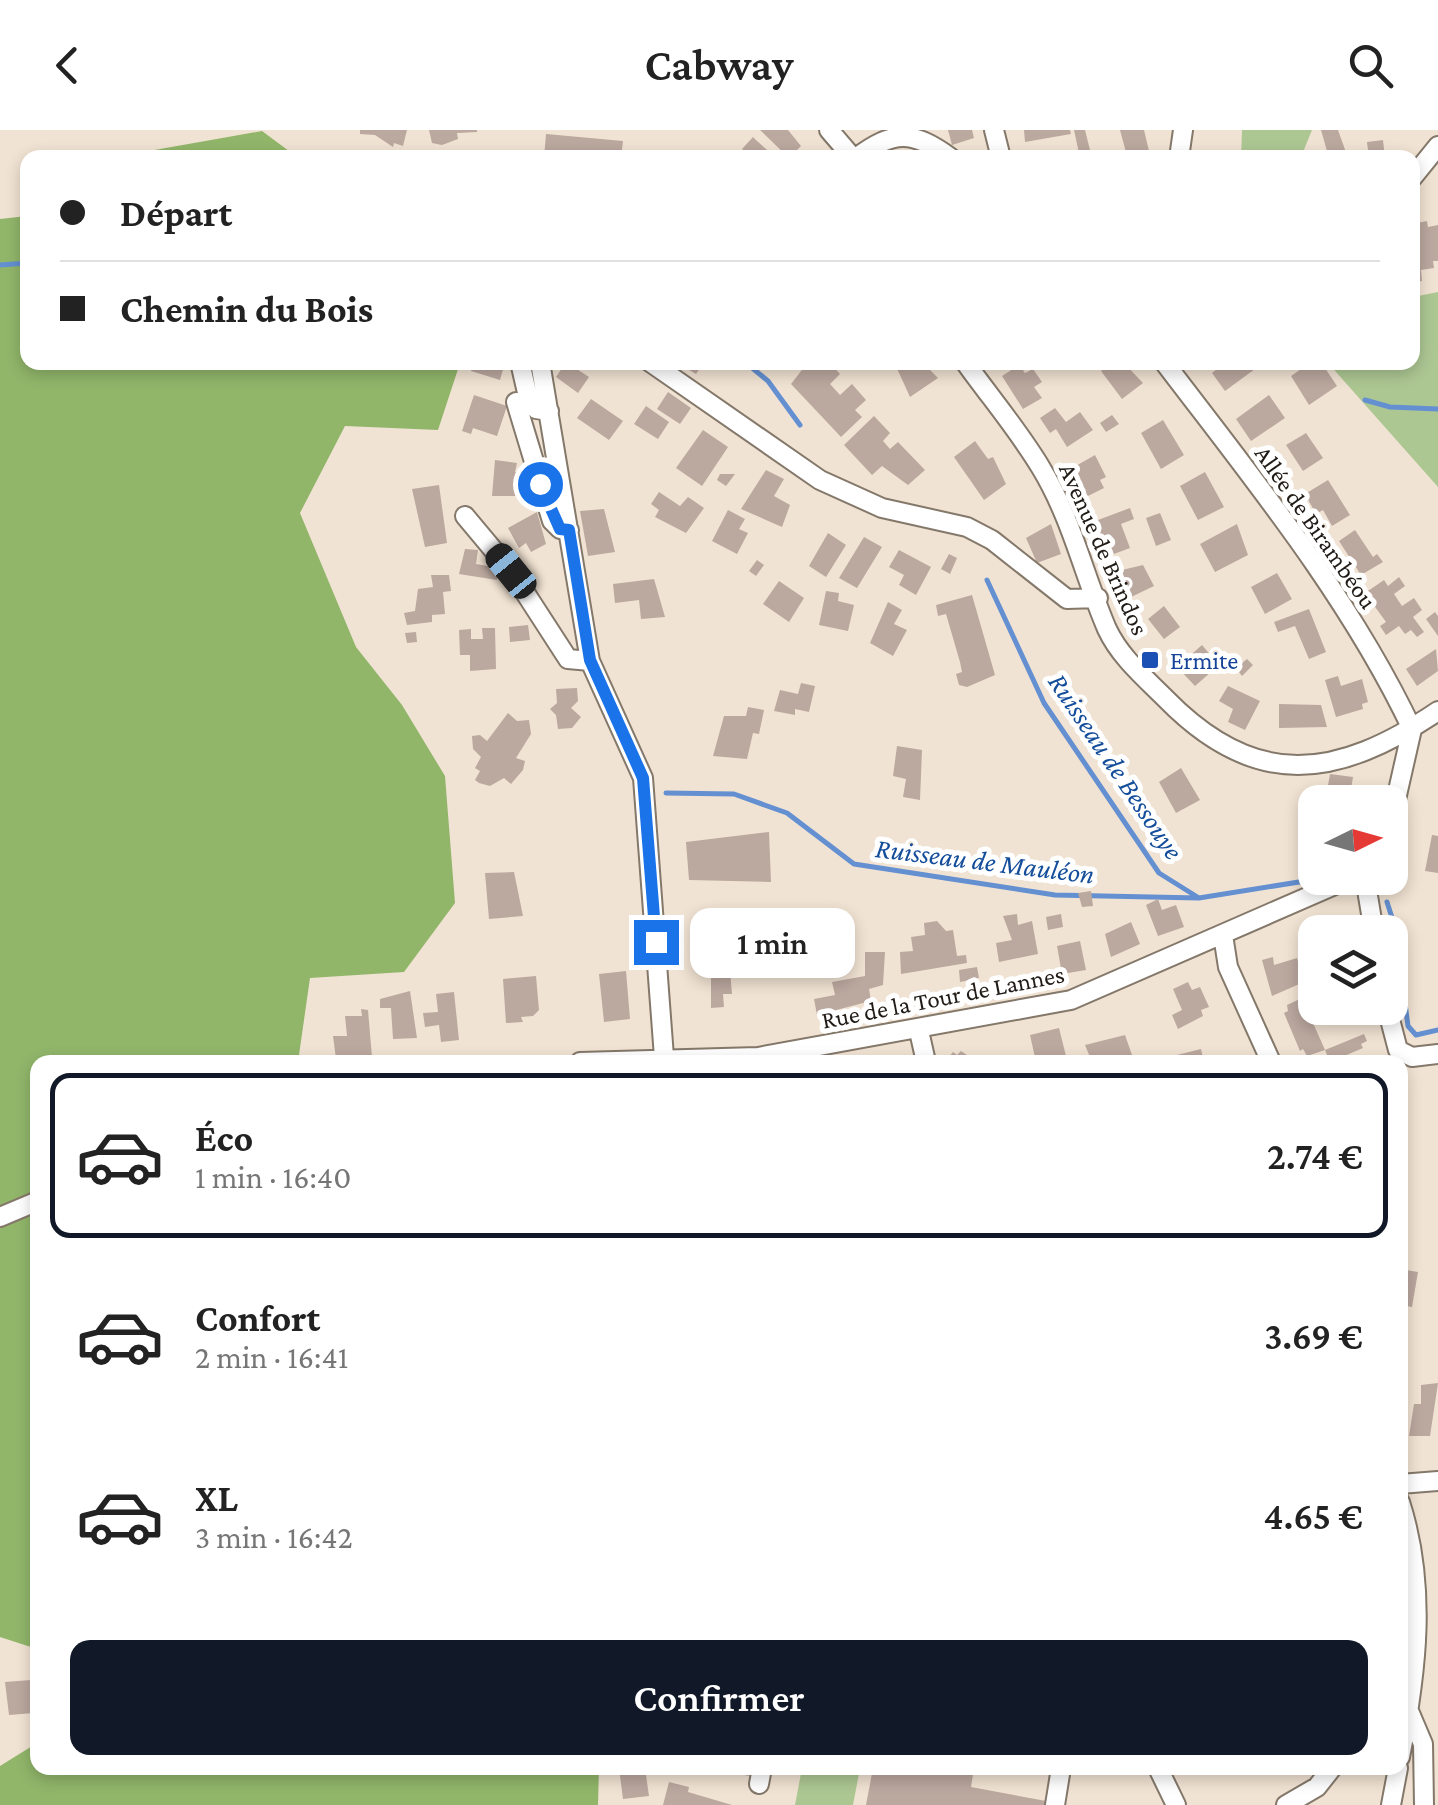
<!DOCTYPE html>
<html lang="fr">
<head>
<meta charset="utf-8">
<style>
  :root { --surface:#fff; --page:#f2f2f2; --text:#222; --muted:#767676; --line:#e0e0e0; --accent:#111827 }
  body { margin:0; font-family:"Crimson Pro",serif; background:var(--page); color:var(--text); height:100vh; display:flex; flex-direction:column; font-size:38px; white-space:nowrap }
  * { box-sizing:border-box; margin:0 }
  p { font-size:32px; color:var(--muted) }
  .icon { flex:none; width:55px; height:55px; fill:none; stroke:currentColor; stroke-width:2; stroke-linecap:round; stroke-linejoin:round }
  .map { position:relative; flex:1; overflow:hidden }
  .drawer { position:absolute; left:30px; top:925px; width:1378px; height:720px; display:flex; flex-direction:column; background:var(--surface); border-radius:20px; box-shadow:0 5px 15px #0003 }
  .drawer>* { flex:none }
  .guide { position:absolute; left:20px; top:20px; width:1400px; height:220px; border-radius:20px; box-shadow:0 5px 15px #0003; display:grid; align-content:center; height:220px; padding:0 40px; background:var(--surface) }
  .needle { width:65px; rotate:85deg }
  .buttons { position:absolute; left:1298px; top:655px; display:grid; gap:20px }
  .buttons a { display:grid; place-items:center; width:110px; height:110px; border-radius:20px; background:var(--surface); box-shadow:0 5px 15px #0003; font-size:50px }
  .end { position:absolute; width:45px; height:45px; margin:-22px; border:12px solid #1a73e8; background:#fff; box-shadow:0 0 0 5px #fff }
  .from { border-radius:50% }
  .bubble { position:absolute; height:70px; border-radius:20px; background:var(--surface); box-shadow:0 5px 15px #0003; font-size:32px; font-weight:600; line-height:70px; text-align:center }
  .car { position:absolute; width:30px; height:60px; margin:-30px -15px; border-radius:12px; box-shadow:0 0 8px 2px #0007; background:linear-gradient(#222 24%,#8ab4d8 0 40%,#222 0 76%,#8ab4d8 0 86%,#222 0) }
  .guide b { display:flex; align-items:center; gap:35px; height:95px; font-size:38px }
  .guide b+b { border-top:2px solid var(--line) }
  .guide i { width:25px; height:25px; background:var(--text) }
  ul { padding:18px 0 0; list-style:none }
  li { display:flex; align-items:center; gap:30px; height:165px; margin:0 20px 15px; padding:0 20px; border:5px solid transparent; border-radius:20px }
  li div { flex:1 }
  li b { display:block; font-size:38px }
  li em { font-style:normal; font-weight:600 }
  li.selected { border-color:var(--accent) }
  li>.icon { width:90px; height:90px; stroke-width:1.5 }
  .cta { display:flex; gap:20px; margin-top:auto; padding:20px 40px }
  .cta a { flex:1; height:115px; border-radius:20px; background:var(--accent); color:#fff; font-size:40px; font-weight:600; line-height:115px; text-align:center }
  header { display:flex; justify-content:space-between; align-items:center; height:130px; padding:0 40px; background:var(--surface); font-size:45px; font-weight:600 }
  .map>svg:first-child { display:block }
</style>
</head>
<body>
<header><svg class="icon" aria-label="back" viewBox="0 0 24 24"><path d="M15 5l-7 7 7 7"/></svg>Cabway<svg class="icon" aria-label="search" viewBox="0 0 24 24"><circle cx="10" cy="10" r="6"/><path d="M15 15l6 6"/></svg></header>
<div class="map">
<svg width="1438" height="1675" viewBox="0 0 1438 1675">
  <rect width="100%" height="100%" fill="#f1e3d3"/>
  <path fill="#adc793" d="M1242,0H1312L1301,27L1241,28Z
    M1438,162V357L1328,233L1412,232L1413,167Z
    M802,1638H860L853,1675H795Z"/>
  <path fill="#91b66a" d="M262,1L297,27H115Z
    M27,86L28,232L460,233L438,300L345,296L300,383L356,517L402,575L445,646L455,773L404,842L310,848L298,932H38L37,1519L0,1507V89Z
    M37,1613L38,1638H599L598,1675H0V1636Z"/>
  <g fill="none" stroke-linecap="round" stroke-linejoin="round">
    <path stroke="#6490d1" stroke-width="5" d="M0,135L28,133
      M745,232L768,251L800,295
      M1365,270L1390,277L1438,279
      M987,450L1044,573L1159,743L1199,768L1324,748
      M666,663L734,664L787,683L854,734L1055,765L1199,768
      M1387,772L1395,797L1408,896L1416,905L1438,900"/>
  </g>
  <path fill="#bba89f" d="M360,0H407L403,16L394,13L393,17L375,5L360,4Z
    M429,0H477V2L457,3L458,9L442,15L432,13Z
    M760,0H788L801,16L789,28Z
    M948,0H972L974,8L952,15Z
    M1024,0H1070L1071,4L1025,12Z
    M1074,0H1085L1092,28H1080Z
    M1120,0H1144L1149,21L1127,26Z
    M1321,0H1338L1348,28H1329Z
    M546,4L623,11L621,28H544Z
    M753,7L756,10L776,28H751L742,19Z
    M1383,10L1385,28H1369L1367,12Z
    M1427,91L1428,97L1438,95V131H1433L1434,138L1421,140L1422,151L1412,153V94Z
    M473,232H511L510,238L504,236L500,250L471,241Z
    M566,232L589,247L578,263L556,247Z
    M689,232H704L696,244L686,238Z
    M808,232L815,240L829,232L840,244L830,254L840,265L852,254L866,270L855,280L862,287L841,307L791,254Z
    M894,232H922L938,248L910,267Z
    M1013,232H1024L1019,235L1025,243L1033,239L1042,252L1034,257L1042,268L1023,279L1002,246L1016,237Z
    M1113,232H1123L1143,253L1122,269L1101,241Z
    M1226,232H1250L1255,239L1225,261L1212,243Z
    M1311,232H1321L1337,256L1309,275L1291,246Z
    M668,262L691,278L680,294L657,279Z
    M474,265L507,276L497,306L473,298L471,304L462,301Z
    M1269,265L1285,288L1251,311L1236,289Z
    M591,269L623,291L609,310L577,288Z
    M646,276L669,292L658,309L634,294Z
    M1055,278L1066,292L1080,282L1093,300L1067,317L1056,299L1050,303L1040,288Z
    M1112,285L1119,294L1106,302L1100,293Z
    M874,286L890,303L883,311L890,319L898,312L925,340L908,355L882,336L872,345L844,315Z
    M1163,290L1184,325L1161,339L1141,303Z
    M703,300L728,317L702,356L676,338Z
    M1306,303L1323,328L1303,341L1286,315Z
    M975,311L988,329L993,327L1006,354L984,370L954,327Z
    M1095,325L1106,347L1100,350L1104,358L1088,366L1067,341Z
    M495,330L517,333L515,342L525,344L523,366H492Z
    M766,340L784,349L774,366L790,375L782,397L741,379Z
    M1205,342L1224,377L1198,390L1180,356Z
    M720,344H735L726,356L717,350Z
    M1328,350L1350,385L1332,396L1323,380L1316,384L1305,364Z
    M439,355L447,413L425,417L412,359Z
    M659,362L680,376L688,367L704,378L686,403L655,387L659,380L651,374Z
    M1130,378L1134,389L1121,394L1130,418L1114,424L1111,417L1102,420L1094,400L1101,397L1098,390Z
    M604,379L615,422L588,426L580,381Z
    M728,380L745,389L739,399L748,403L737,424L712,411Z
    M537,382L546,414L531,422L526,413L519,418L508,398Z
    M1160,383L1171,410L1156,416L1146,388Z
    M1051,394L1061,424L1037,433L1026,408Z
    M1237,394L1248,425L1215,442L1200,414Z
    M1355,400L1373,427L1377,424L1383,432L1361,445L1339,411Z
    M828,403L846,415L826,447L809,436Z
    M864,407L882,417L857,458L839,448Z
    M465,419L478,420L476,434L499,438L497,450L459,444Z
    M899,420L931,437L916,465L899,455L904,445L889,437Z
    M949,424L957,428L950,444L941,439Z
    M757,430L764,435L756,446L749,441Z
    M1143,435L1154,456L1129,468L1118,441Z
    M1277,443L1292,469L1265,484L1251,457Z
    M431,445H449L451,461L443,462L445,484L432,485V492L407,495L404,483L415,481L418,459L433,457Z
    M1399,447L1405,456L1394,464L1402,476L1414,468L1422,480L1413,487L1424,502L1417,507L1411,500L1405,504L1399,496L1386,505L1380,496L1386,492L1365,463L1384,450L1388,456Z
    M654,449L665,487L641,489L639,470L615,473L613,454Z
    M779,451L804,468L789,492L763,474Z
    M826,461L839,463L838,471L854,475L848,501L819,495Z
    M972,465L995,545L967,557L959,555L956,544L962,542L960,532L946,484L938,486L936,475Z
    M888,472L902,480L894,494L907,500L893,526L870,513Z
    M1164,476L1180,497L1164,509L1148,489Z
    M1309,479L1326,522L1309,529L1295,496L1278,502L1274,492Z
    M1435,482L1438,486V506L1426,489Z
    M528,495L530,510L510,512L509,497Z
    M482,498H495L496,539L470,541V525H460L459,500L471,499V509H483Z
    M416,502L417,512L407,513L405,503Z
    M1202,515L1219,535L1195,556L1177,537Z
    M1436,519L1438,541L1417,556L1406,539Z
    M1247,529L1253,535L1242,546L1236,538Z
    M1338,546L1341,556L1362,549L1368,572L1362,574L1363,579L1336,587L1325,550Z
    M801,553L815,556L809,582L795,579V585L774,581L780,560L798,564Z
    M1228,556L1260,571L1245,600L1228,592L1233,579L1219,571Z
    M577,558L578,571L571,578L581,587L572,598L558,599L556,585L550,579L557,573L556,559Z
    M1279,574L1321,575L1327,597L1279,598Z
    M748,577L764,580L759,604L753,603L747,629L713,626L724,586H746Z
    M508,583L517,591L529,590L531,604L516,628L525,631L523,640L511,654L504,648L490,656L479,653L475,650L480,641L475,638L481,627L473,619L472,606L480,605L487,611Z
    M897,616L922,620L920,670L903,667L906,649L893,646Z
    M1181,638L1200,670L1176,683L1159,652Z
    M1330,644L1353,647L1349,672H1325Z
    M769,702L771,752L689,750L686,712Z
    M1432,705L1438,706V743L1425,741Z
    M514,742L523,786L489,789L485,743Z
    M1091,761L1093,776L1082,777L1078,763Z
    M1158,769L1162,780L1176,775L1184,797L1158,806L1146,775Z
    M767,778L769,799L745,802L743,780Z
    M1017,784L1018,795L1032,791L1038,824L999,832L996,813L1012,810L1003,786Z
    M1061,784L1063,797L1048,800L1046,787Z
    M937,791L946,801L953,800L957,826L966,825L967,833L901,844L900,822L913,821L911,807L925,805L924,793Z
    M1131,792L1140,814L1111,827L1105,804Z
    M1080,811L1086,840L1062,844L1057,816Z
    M728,817L732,864H723L724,877L711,878V842H706L705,819Z
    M865,822H885L883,855L869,859L871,871L817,885L814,869L835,865L832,852L865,846Z
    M1273,827L1274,835L1297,828L1304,852L1272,866L1262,830Z
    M977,837L979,848L960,852L959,840Z
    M626,841L630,889L604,892L599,844Z
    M536,846L539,880L533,886L521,887L523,892L506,893L503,849Z
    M1188,852L1192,860L1200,857L1209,877L1201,880L1203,886L1178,899L1172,885L1182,880L1173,859Z
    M410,861L417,908L393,909L391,878H380V869Z
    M454,862L459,910L441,912L439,895L425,897L423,883L438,882L436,864Z
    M1302,868L1325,920L1307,926L1303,919L1300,921L1284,883L1288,881L1287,875Z
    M1337,878H1364L1367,889L1341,894Z
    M361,879L368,880L372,927L336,929L333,906H347L345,886H362Z
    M1059,898L1066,926L1036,932L1030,905Z
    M1364,904L1367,911L1361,914L1363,918L1330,932L1325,920Z
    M1125,905L1132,925L1114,932H1092L1085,915Z
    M1201,919L1204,932H1170L1169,927Z
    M961,921L977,932H945L953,922L957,925Z
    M1400,1139L1418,1142L1412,1177L1400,1175Z
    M1438,1253L1430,1306H1409L1414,1274H1421V1255Z
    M31,1550L34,1583L9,1585L5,1552Z
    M619,1638H645L649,1666L623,1669Z
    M712,1638H750L749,1646Z
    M873,1638H974L971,1657L1046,1671L1045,1675H866Z
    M669,1652L689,1657L688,1662L732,1675H663Z"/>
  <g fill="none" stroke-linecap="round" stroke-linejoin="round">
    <defs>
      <path id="minor" d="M829,0L853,28
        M994,0L1001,28
        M856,28C893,0 913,0 951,28
        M1179,28L1183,0
        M1412,48L1438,16
        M520,232L528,267L536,279L549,281
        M540,232L590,531L643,648L664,927
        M650,232L820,350L882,378L967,397L992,410L1067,469L1098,468
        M965,232C990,267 1019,301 1041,338C1072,389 1084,446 1107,499C1120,527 1145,548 1166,569C1256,661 1337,649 1438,581
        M1164,232C1253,349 1349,466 1412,599
        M516,272L552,391L560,399L569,400
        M465,386L511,441L568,529L590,531
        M1390,696L1412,599
        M1365,748L1374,802
        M1223,805L1228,837L1271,932
        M1387,878L1398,920L1412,927L1438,924
        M919,901L926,932
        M580,932L758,927L1071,870L1351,748
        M0,1087L38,1071
        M1400,1354L1438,1351
        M1400,1372C1427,1456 1417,1541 1400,1627
        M1409,1581L1423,1614L1424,1675
        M1158,1638L1176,1675
        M759,1654L762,1638
        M1055,1675L1061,1638
        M1286,1675L1317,1657L1332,1638
        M1391,1675L1398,1638"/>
    </defs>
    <use href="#minor" stroke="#84786a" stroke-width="22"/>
    <use href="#minor" stroke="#fff" stroke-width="18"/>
  </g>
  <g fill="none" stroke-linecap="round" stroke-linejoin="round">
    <path stroke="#1a73e8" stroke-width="12" d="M540,354L560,399L569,400L590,530L643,648L656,812"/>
  </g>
  <rect fill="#1a4fb4" stroke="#fff" stroke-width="4" x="1140" y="520" width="20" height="20" rx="5"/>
  <g text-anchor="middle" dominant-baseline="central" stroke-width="10" stroke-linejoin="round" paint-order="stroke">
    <g font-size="25" fill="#201b16" stroke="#fff">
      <text transform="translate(1316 397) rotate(55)">Allée de Birambéou</text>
      <text transform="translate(1104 419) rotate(66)">Avenue de Brindos</text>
      <text transform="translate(943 867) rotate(-11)">Rue de la Tour de Lannes</text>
    </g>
    <g font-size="25" fill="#164399" stroke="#fff" text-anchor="start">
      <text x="1170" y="530">Ermite</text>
    </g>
    <g font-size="28" font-style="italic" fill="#144d9a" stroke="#fff">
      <text transform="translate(1116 636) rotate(56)">Ruisseau de Bessouye</text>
      <text transform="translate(985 731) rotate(7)">Ruisseau de Mauléon</text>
    </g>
  </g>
</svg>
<div class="buttons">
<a><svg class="needle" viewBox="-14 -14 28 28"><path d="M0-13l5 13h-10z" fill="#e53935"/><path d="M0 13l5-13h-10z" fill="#767676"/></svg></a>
<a><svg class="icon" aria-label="layers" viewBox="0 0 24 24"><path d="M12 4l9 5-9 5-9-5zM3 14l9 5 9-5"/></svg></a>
</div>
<i class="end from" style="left:540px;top:354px"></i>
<i class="end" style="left:656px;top:812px"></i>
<div class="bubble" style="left:690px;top:778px;width:165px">1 min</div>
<i class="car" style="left:511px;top:441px;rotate:321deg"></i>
<div class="guide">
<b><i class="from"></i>Départ</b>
<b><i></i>Chemin du Bois</b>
</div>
<section class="drawer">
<ul>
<li class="selected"><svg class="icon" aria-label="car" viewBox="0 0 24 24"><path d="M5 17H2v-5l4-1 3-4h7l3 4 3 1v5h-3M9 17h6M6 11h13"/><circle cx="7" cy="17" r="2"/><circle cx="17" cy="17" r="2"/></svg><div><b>Éco</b><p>1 min · 16:40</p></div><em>2.74 €</em></li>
<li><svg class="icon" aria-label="car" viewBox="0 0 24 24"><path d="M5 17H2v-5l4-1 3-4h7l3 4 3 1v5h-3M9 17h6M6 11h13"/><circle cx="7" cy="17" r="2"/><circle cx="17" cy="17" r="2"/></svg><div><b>Confort</b><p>2 min · 16:41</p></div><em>3.69 €</em></li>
<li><svg class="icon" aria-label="car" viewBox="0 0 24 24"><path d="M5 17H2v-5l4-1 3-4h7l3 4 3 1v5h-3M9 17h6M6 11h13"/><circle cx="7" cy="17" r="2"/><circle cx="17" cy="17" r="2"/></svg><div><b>XL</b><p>3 min · 16:42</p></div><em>4.65 €</em></li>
</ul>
<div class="cta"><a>Confirmer</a></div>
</section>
</div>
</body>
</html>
